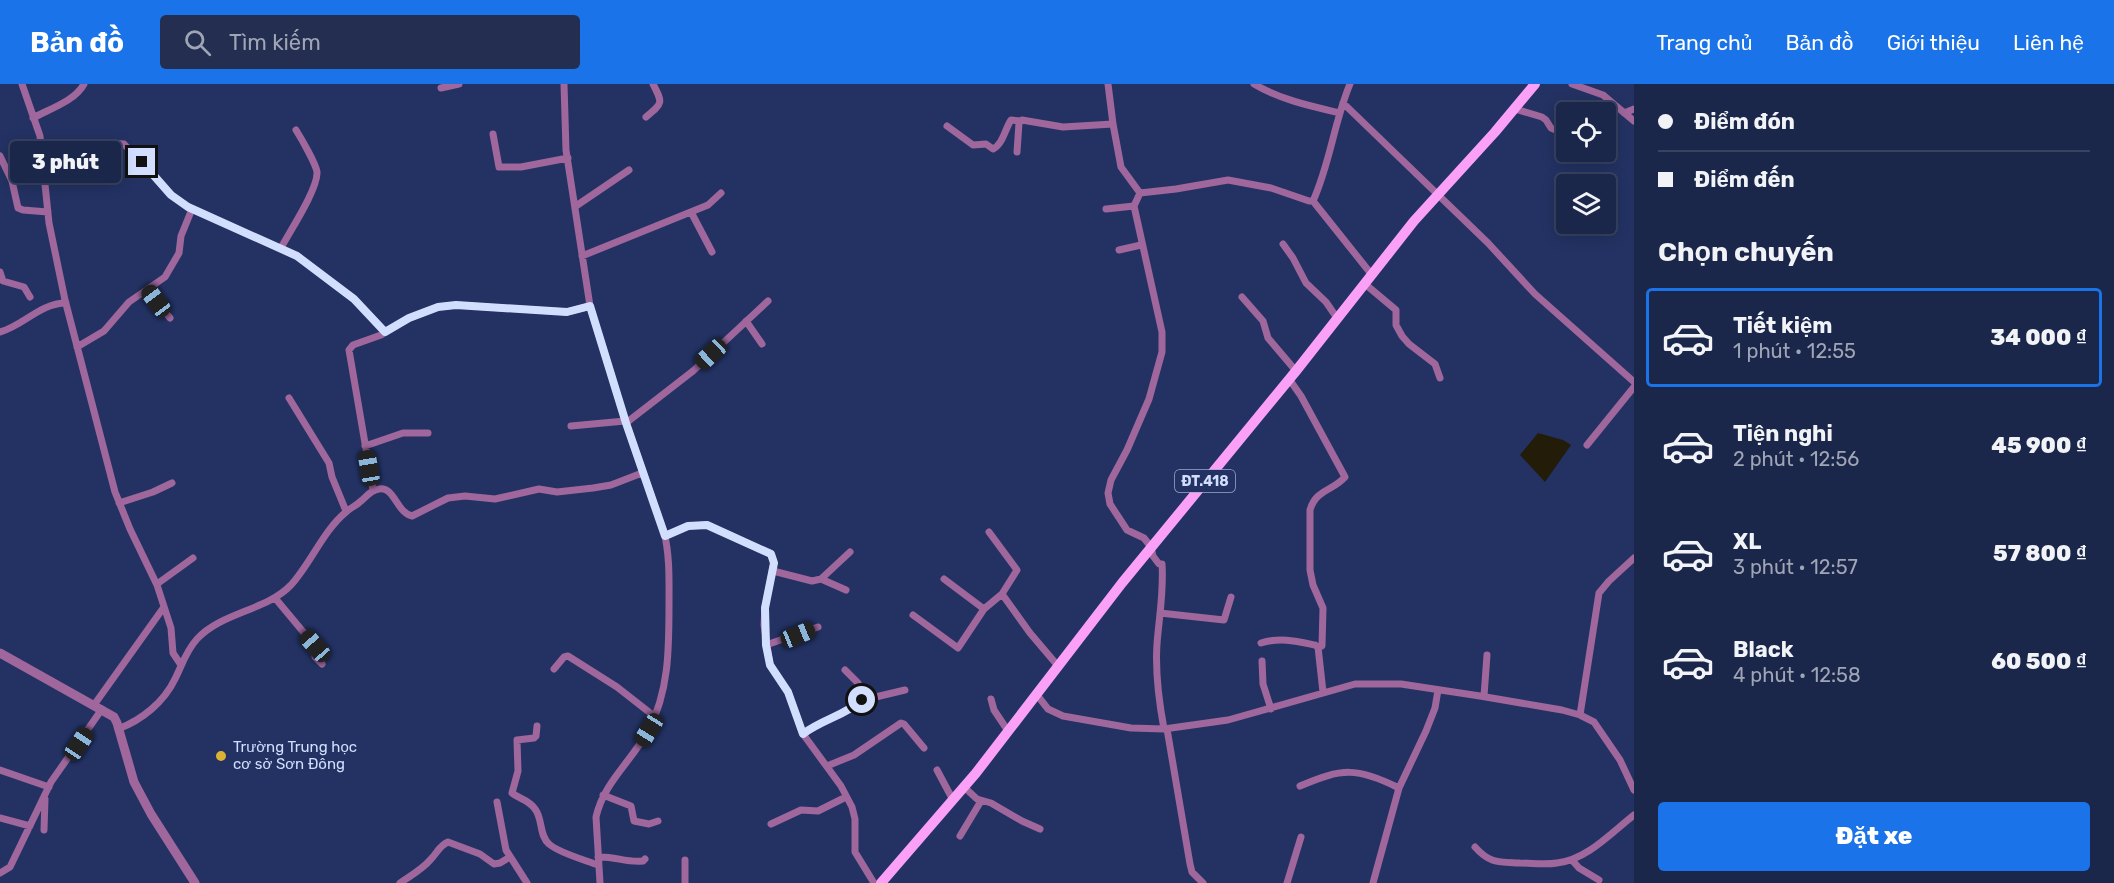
<!DOCTYPE html>
<html lang="vi">
<head>
<meta charset="utf-8">
<style>
  :root { --surface:#1a264a; --page:#232e51; --text:#f1f3f6; --muted:#9fa5b5; --line:#384362; --accent:#1a73e8 }
  body { margin:0; font-family:Rubik,sans-serif; background:var(--page); color:var(--text); height:100vh; display:flex; flex-direction:column; font-size:22px; white-space:nowrap }
  * { box-sizing:border-box; margin:0 }
  p { font-size:20px; color:var(--muted) }
  .icon { flex:none; width:33px; height:33px; fill:none; stroke:currentColor; stroke-width:2; stroke-linecap:round; stroke-linejoin:round }
  .map { position:relative; flex:1; overflow:hidden }
  .drawer { display:flex; flex-direction:column; background:var(--surface); width:480px }
  .drawer>* { flex:none }
  .top-card { display:grid; align-content:center; height:132px; padding:0 24px; background:var(--surface) }
  .tools { position:absolute; left:1556px; top:18px; display:grid; gap:12px }
  .tools a { display:grid; place-items:center; width:60px; height:60px; border-radius:6px; background:var(--surface); box-shadow:0 3px 15px #0003,0 0 0 2px var(--line); font-size:30px }
  .end { position:absolute; width:27px; height:27px; margin:-14px; border:8px solid #d2defd; background:#111; box-shadow:0 0 0 3px #111 }
  .from { border-radius:50% }
  .bubble { position:absolute; height:42px; border-radius:6px; background:var(--surface); box-shadow:0 3px 15px #0003,0 0 0 2px var(--line); font-size:20px; font-weight:800; line-height:42px; text-align:center }
  .car { position:absolute; width:18px; height:36px; margin:-18px -9px; border-radius:8px; box-shadow:0 0 4px 2px #0007; background:linear-gradient(#222 24%,#8ab4d8 0 40%,#222 0 76%,#8ab4d8 0 86%,#222 0) }
  .top-card b { display:flex; align-items:center; gap:21px; height:57px; font-size:22px }
  .top-card b+b { border-top:2px solid var(--line) }
  .top-card i { width:15px; height:15px; background:var(--text) }
  ul { padding:0; list-style:none }
  li { display:flex; align-items:center; gap:18px; height:99px; margin:0 12px 9px; padding:0 12px; border:3px solid transparent; border-radius:6px }
  li div { flex:1 }
  li b { display:block; font-size:22px }
  li em { font-style:normal; font-weight:800 }
  li.current { border-color:var(--accent) }
  li>.icon { width:54px; height:54px; stroke-width:1.5 }
  h2 { padding:0 24px; font-size:27px; line-height:72px }
  .button { display:flex; gap:12px; margin-top:auto; padding:12px 24px }
  .button a { flex:1; height:69px; border-radius:6px; background:var(--accent); color:#fff; font-size:24px; font-weight:800; line-height:69px; text-align:center }
  header { display:flex; align-items:center; gap:36px; box-sizing:border-box; height:84px; padding:0 30px; background:var(--accent); color:#fff }
  header strong { font-size:28px }
  nav { display:flex; gap:33px; margin-inline-start:auto; font-size:21px }
  .search { width:420px; height:54px; background:var(--page); display:flex; align-items:center; gap:15px; box-sizing:border-box; padding:0 21px; border-radius:6px; color:var(--muted); font-size:22px }
  main { display:flex; flex:1; min-height:0 }
  .map>svg:first-child { display:block }
</style>
</head>
<body>
<header>
<strong>Bản đồ</strong>
<div class="search"><svg class="icon" aria-label="search" viewBox="0 0 24 24"><circle cx="10" cy="10" r="6"/><path d="M15 15l6 6"/></svg>Tìm kiếm</div>
<nav><a>Trang chủ</a><a>Bản đồ</a><a>Giới thiệu</a><a>Liên hệ</a></nav>
</header>
<main>
<div class="map">
<svg width="1634" height="799" viewBox="0 0 1634 799">
  <rect width="100%" height="100%" fill="#233263"/>
  <path fill="#231c09" d="M1538,349L1563,356L1571,361L1545,398L1520,371Z"/>
  <g fill="none" stroke-linecap="round" stroke-linejoin="round">
    <path stroke="#9f679c" stroke-width="7" d="M22,0L40,52L49,139L65,216L115,408L130,445L157,501L171,544L173,569L181,581
      M564,0L566,66L590,222L626,339L664,448C670,472 669,497 669,521C669,565 669,608 648,647C631,678 604,698 596,733L600,799
      M1108,0L1113,40L1121,83L1140,109L1134,122L1162,248V268L1149,315L1127,366L1111,396L1108,409L1110,420L1127,446L1144,454L1151,463L1153,472L1159,480H1162C1164,507 1159,534 1157,560C1155,589 1159,618 1164,645
      M1254,0C1281,16 1310,22 1340,29
      M1572,0L1603,11L1634,37
      M441,4L459,0
      M1343,19L1488,159L1535,210L1634,298
      M1515,25L1542,33L1546,36L1551,44L1566,50
      M1624,29L1634,25
      M646,33C663,19 663,19 653,0
      M33,34C49,25 75,17 84,0
      M947,42L973,61L986,60L993,65C1003,60 1005,45 1011,36L1020,37
      M493,50L499,83H521L568,74
      M1017,68L1019,39L1022,36L1063,43L1113,40
      M0,72L12,97L18,124L23,126L48,128
      M43,74L110,59L124,60L171,111L188,123L297,172L354,215L385,248
      M1140,109L1176,105L1228,96L1271,104L1309,117H1313C1330,80 1334,38 1350,0
      M1313,117L1372,191
      M576,122L629,86
      M1106,125L1134,122
      M691,128L712,168
      M1283,160L1293,174L1306,199L1326,218L1337,234
      M281,164C290,147 318,105 317,88C316,80 301,54 296,46
      M1119,166L1141,161
      M582,172L708,121L721,109
      M0,188L3,197L24,203L30,213
      M1365,200L1396,226V241L1402,252L1409,260L1435,280L1440,294
      M147,206L170,234
      M1242,213L1263,237L1268,254L1296,287
      M746,237L762,260
      M0,248C23,242 40,219 66,219
      M77,263L104,247L129,218L165,193L179,169L181,152L192,125
      M1289,295L1301,312L1345,393C1333,407 1316,405 1310,426V486L1313,501L1323,524L1322,562L1318,563
      M289,314L329,379L332,393L346,427
      M626,339L693,287L768,217
      M571,342L625,337
      M1587,361L1634,303
      M365,362L403,349H428
      M373,406L349,266L353,261L381,251L409,234L438,223L456,221L567,228L590,222
      M119,419L153,408L172,399
      M989,448L1017,486L1002,510L1030,549L1058,582
      M665,452L688,442L707,441L771,470L774,479L765,523L764,541L770,581L788,608L803,650L841,702L852,723L855,735V768L874,799
      M773,487L812,497L821,495L850,468
      M821,495L846,506
      M944,495L984,525
      M157,500L193,474
      M275,514L315,562V573L322,580
      M1160,529L1224,536L1231,513
      M913,531L958,564L984,525L1002,510
      M1261,559C1280,553 1296,557 1315,561L1318,563L1323,608
      M766,561L818,543
      M1262,577L1263,600L1271,625
      M554,585L564,573L568,572L617,603L654,632
      M1037,611L1048,625L1063,632L1131,644L1164,645L1228,636L1355,600H1401L1480,612L1562,626L1580,631L1594,638L1620,676L1634,706
      M1484,612L1487,571
      M991,615L994,626L1008,647
      M863,616L905,606
      M94,621L164,523
      M1580,631L1599,509L1609,497L1634,474
      M537,642L536,652L534,654L517,656L518,687L512,709C519,715 528,715 535,725C543,735 539,752 549,760C559,769 585,776 598,781
      M118,645C142,636 164,618 175,595C182,581 186,567 197,555C222,528 266,527 291,501C311,479 323,447 346,428C350,424 356,422 361,417C367,412 371,406 379,405C394,402 397,429 412,432L448,414L465,412L495,415L539,405L557,408L593,404L611,401L642,389
      M1167,645L1190,780L1192,788L1203,799
      M803,650C821,636 845,631 863,616L858,599L845,586
      M827,682L854,671L901,639L904,640L924,664
      M0,686L49,703
      M937,686L953,716
      M1300,702C1342,684 1357,683 1399,704
      M964,703L977,715L991,719L1022,737L1040,745
      M603,711L631,722L634,737L649,740L658,737
      M497,718L506,766L527,799
      M0,734L30,742
      M771,740L801,726L818,727L846,713
      M44,746L45,715
      M960,752L981,717
      M1475,763C1490,780 1499,778 1520,779C1532,779 1545,781 1557,779C1587,776 1612,748 1634,731
      M598,773C614,772 627,779 643,777L645,775
      M685,776V799
      M1572,776L1579,784L1599,796
      M0,789L10,783L51,698L102,625
      M400,799C410,792 423,785 431,775C437,769 439,762 448,758L480,770L494,780L500,779L510,773
      M1287,799L1301,753
      M1373,799L1399,704L1426,647L1435,624L1438,606"/>
    <path stroke="#9f679c" stroke-width="9" d="M0,569L114,633L117,639L134,698L151,730L195,799"/>
    <path stroke="#fba0f7" stroke-width="10" d="M881,799L976,689L1122,499L1296,287L1414,137L1495,48L1535,0"/>
  </g>
  <g fill="none" stroke-linecap="round" stroke-linejoin="round">
    <path stroke="#d2defd" stroke-width="8" d="M142,78L171,111L188,123L297,172L354,215L385,248L409,234L438,223L456,221L567,228L590,222L626,339L665,452L688,442L707,441L771,470L774,479L765,524L766,561L770,581L788,608L803,650C821,636 846,631 862,616"/>
  </g>
  <circle fill="#ddb133" stroke="#233263" stroke-width="2" cx="221" cy="672" r="6"/>
  <g text-anchor="middle" dominant-baseline="central" stroke-width="4.5" stroke-linejoin="round" paint-order="stroke">
    <rect fill="#233263" stroke="#9eaacf" stroke-width="1.5" x="1175" y="386" width="60" height="22" rx="4.5"/>
    <g font-size="14" font-weight="bold" fill="#d2defd">
      <text x="1205" y="397">ĐT.418</text>
    </g>
    <g font-size="15" fill="#d2defd" stroke="#233263" text-anchor="start">
      <text x="233" y="663">Trường Trung học<tspan x="233" dy="17">cơ sở Sơn Đông</tspan></text>
    </g>
  </g>
</svg>
<div class="tools">
<a><svg class="icon" aria-label="locate" viewBox="0 0 24 24"><circle cx="12" cy="12" r="6"/><path d="M12 2v4M12 18v4M2 12h4M18 12h4"/></svg></a>
<a><svg class="icon" aria-label="layers" viewBox="0 0 24 24"><path d="M12 4l9 5-9 5-9-5zM3 14l9 5 9-5"/></svg></a>
</div>
<i class="end from" style="left:862px;top:616px"></i>
<i class="end" style="left:142px;top:78px"></i>
<div class="bubble" style="left:10px;top:57px;width:111px">3 phút</div>
<i class="car" style="left:156px;top:217px;rotate:323deg"></i>
<i class="car" style="left:711px;top:270px;rotate:227deg"></i>
<i class="car" style="left:369px;top:384px;rotate:350deg"></i>
<i class="car" style="left:798px;top:551px;rotate:68deg"></i>
<i class="car" style="left:315px;top:562px;rotate:319deg"></i>
<i class="car" style="left:649px;top:646px;rotate:212deg"></i>
<i class="car" style="left:79px;top:660px;rotate:34deg"></i>
</div>
<section class="drawer">
<div class="top-card">
<b><i class="from"></i>Điểm đón</b>
<b><i></i>Điểm đến</b>
</div>
<h2>Chọn chuyến</h2>
<ul>
<li class="current"><svg class="icon" aria-label="car" viewBox="0 0 24 24"><path d="M5 17H2v-5l4-1 3-4h7l3 4 3 1v5h-3M9 17h6M6 11h13"/><circle cx="7" cy="17" r="2"/><circle cx="17" cy="17" r="2"/></svg><div><b>Tiết kiệm</b><p>1 phút · 12:55</p></div><em>34 000 ₫</em></li>
<li><svg class="icon" aria-label="car" viewBox="0 0 24 24"><path d="M5 17H2v-5l4-1 3-4h7l3 4 3 1v5h-3M9 17h6M6 11h13"/><circle cx="7" cy="17" r="2"/><circle cx="17" cy="17" r="2"/></svg><div><b>Tiện nghi</b><p>2 phút · 12:56</p></div><em>45 900 ₫</em></li>
<li><svg class="icon" aria-label="car" viewBox="0 0 24 24"><path d="M5 17H2v-5l4-1 3-4h7l3 4 3 1v5h-3M9 17h6M6 11h13"/><circle cx="7" cy="17" r="2"/><circle cx="17" cy="17" r="2"/></svg><div><b>XL</b><p>3 phút · 12:57</p></div><em>57 800 ₫</em></li>
<li><svg class="icon" aria-label="car" viewBox="0 0 24 24"><path d="M5 17H2v-5l4-1 3-4h7l3 4 3 1v5h-3M9 17h6M6 11h13"/><circle cx="7" cy="17" r="2"/><circle cx="17" cy="17" r="2"/></svg><div><b>Black</b><p>4 phút · 12:58</p></div><em>60 500 ₫</em></li>
</ul>
<div class="button"><a>Đặt xe</a></div>
</section>
</main>
</body>
</html>
